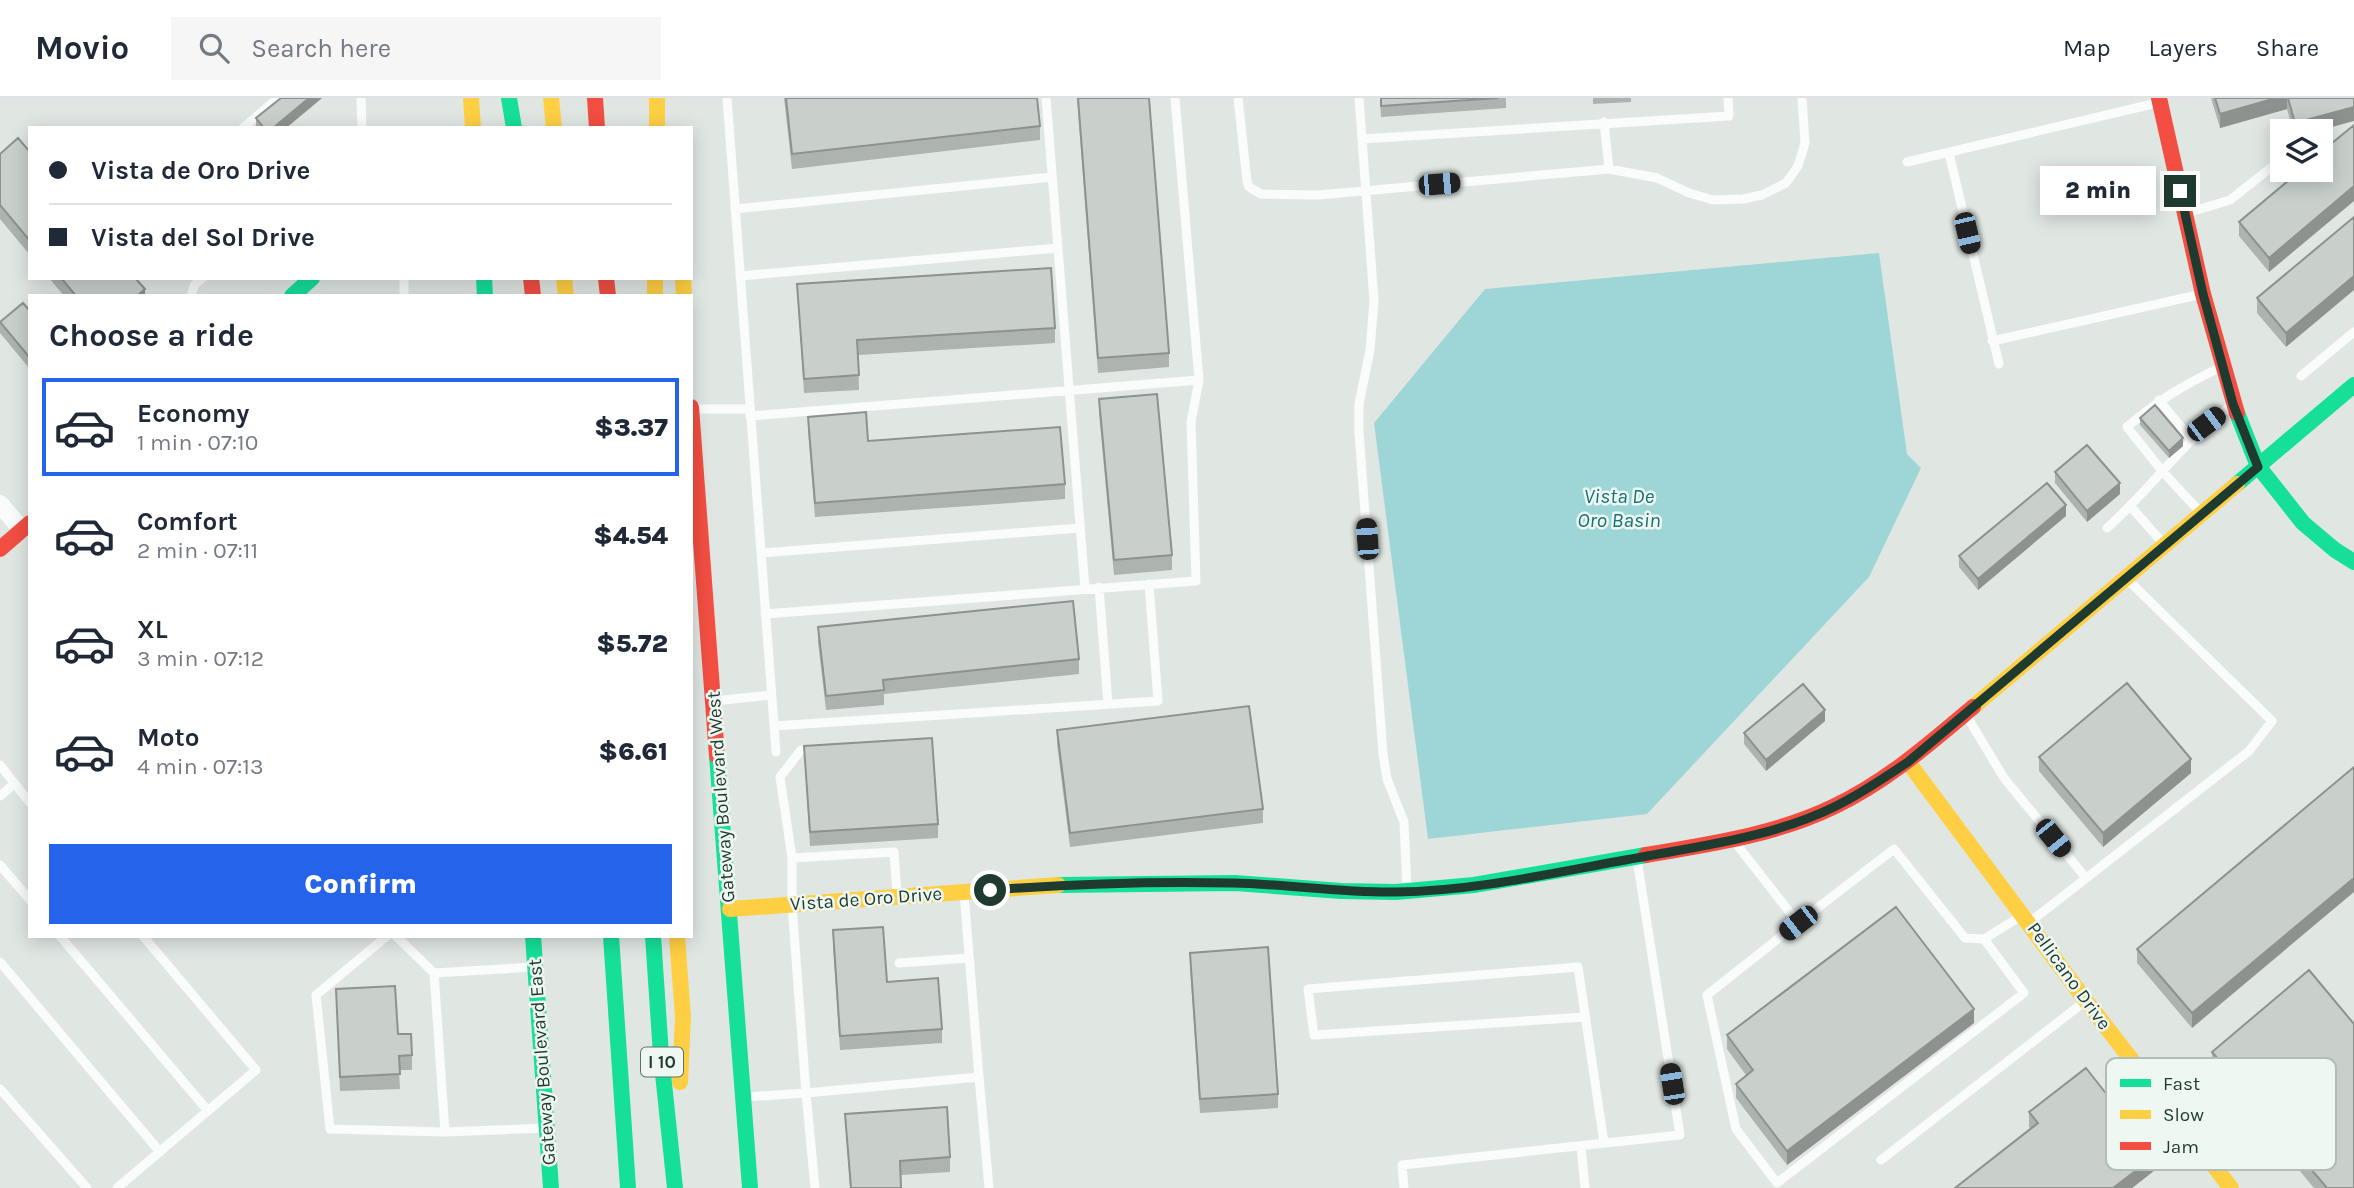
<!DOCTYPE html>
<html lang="en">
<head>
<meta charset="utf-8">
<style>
  :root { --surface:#fff; --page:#f6f6f7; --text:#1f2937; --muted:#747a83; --line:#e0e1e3; --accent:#2563eb }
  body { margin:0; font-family:Karla,sans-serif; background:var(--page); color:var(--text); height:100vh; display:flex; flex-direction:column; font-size:26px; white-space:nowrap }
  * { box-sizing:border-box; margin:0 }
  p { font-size:23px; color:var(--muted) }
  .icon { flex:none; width:38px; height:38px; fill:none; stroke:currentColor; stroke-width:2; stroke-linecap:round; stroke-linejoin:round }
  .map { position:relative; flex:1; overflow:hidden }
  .sheet { position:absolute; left:28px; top:196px; width:665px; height:644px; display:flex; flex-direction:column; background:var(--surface); border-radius:0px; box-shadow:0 4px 18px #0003 }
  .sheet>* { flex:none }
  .hud { position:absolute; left:28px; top:28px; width:665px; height:154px; border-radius:0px; box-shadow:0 4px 18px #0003; display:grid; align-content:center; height:154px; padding:0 21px; background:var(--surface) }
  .buttons { position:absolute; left:2270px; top:21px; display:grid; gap:14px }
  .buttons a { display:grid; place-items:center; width:63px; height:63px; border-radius:0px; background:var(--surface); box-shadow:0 4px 18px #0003; font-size:35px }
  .end { position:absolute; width:32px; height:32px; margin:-16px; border:9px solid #1f3a2f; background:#fff; box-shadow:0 0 0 4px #fff }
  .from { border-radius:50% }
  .bubble { position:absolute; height:49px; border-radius:0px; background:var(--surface); box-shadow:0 4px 18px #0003; font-size:23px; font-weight:800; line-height:49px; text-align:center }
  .car { position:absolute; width:21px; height:42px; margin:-21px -10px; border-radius:9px; box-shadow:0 0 5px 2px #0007; background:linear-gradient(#222 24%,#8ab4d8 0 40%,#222 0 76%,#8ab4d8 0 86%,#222 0) }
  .hud b { display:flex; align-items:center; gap:24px; height:66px; font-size:26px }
  .hud b+b { border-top:2px solid var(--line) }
  .hud i { width:18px; height:18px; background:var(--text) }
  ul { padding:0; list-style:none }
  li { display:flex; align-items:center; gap:21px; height:98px; margin:0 14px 10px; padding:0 7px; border:4px solid transparent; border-radius:0px }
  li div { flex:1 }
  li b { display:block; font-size:26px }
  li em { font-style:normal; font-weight:800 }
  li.selected { border-color:var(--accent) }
  li>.icon { width:63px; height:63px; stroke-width:1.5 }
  h2 { padding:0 21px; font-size:32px; line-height:84px }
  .action { display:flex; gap:14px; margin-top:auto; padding:14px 21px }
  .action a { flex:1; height:80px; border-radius:0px; background:var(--accent); color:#fff; font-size:28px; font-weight:800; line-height:80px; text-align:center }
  header { display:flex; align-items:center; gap:42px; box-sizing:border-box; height:98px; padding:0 35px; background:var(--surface); border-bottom:2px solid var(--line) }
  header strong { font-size:33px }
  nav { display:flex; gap:38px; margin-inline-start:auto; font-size:24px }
  .search { width:490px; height:63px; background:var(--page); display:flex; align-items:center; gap:18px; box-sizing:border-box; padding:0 24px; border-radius:0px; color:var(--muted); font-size:26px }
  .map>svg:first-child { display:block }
</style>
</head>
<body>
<header>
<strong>Movio</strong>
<div class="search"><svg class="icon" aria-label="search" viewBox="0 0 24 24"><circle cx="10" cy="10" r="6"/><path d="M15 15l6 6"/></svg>Search here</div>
<nav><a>Map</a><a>Layers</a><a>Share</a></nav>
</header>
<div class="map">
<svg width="2354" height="1090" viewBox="0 0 2354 1090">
  <rect width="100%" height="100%" fill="#e0e7e3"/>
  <path fill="#9ed6d7" d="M1879,155L1907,356L1921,370L1869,479L1647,716L1428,741L1374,325L1485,191Z"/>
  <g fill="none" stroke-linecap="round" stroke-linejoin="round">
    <path stroke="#fafbfb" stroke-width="9" d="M361,0L362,30
      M727,0L776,654
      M1046,0L1085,490
      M1238,0L1247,83L1249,89L1261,96L1318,97L1609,71L1657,80L1689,95L1713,102L1743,101L1762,97L1786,85L1798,68L1805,45L1802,0
      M1359,0L1374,203L1370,252L1359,306V334L1383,656L1387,681L1404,724L1407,792
      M1604,24L1609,71
      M243,30L278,0
      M1362,41L1729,18L1728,0
      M1949,55L1999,266
      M1907,64L2157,5
      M735,111L1052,79
      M2187,115L2230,102L2282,61
      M740,178L1058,150
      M191,198L195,186L203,180
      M404,198V180
      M1992,243L2202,196
      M2301,278L2354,234
      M2159,302L2191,341
      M693,311H750
      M750,318L1199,282
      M2131,409L2162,444
      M2201,415L2163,374L2127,329C2160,301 2182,288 2221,269
      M2107,430C2151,391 2184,342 2232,307
      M761,455L1080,430
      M1099,489L1108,606
      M765,516L1196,483L1191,324L1199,282L1175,0
      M714,603L771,597
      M1966,617L2004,680L2086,780
      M774,628L1158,603L1149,486
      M814,651L801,652L780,679L792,760V807L806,995L979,979L964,795
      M0,667L30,705
      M0,698L14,686
      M1734,743L1798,825L1894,751L1965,840L1984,841L2021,818
      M792,760L894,754L897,796
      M0,767L30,802
      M2030,824L2249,653L2272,623L2127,481
      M1798,825L1707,897L1736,1031L1777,1085L2024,895L1984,841
      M60,838L208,1013
      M387,838L316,897L330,1031L445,1034
      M396,838L434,875
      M0,864L160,1054
      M899,865L969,860
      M533,869L434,875L445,1034L546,1030
      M1585,919L1314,937L1308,891L1578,869L1604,1045
      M979,979L989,1090
      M0,991L87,1090
      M745,999L806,995L815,1090
      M1581,1048L1585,1090
      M1881,1062L2084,904
      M117,1090L256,972L143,838
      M1404,1090L1402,1067L1680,1037L1637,761"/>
    <path stroke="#fafbfb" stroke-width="18" d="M0,406L22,432"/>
    <path stroke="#16e098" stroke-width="16" d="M509,0L514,30
      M484,180L485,198
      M292,198L312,180
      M2237,315L2258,368L2303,425L2335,452L2354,464
      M2237,386L2354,287
      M717,658L750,1090
      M1058,787L1235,785L1341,793L1396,794L1474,787L1646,757
      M533,838L551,1090
      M611,838L628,1090
      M653,838L661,957L675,1090"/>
    <path stroke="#ffcf43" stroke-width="16" d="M471,0L473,30
      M551,0L554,30
      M657,0V30
      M564,180L566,198
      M655,180V198
      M683,180L684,198
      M1973,609L2237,386
      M1908,664L2086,903L2231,1090
      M730,811L1058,787
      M677,838L683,919L680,984"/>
    <path stroke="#f24e42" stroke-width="16" d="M595,0L597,30
      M2159,0L2203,196L2237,315
      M531,180L533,198
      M606,180L608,198
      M691,309L717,658
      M0,451L30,425
      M1646,757C1710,746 1775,737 1833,709C1886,684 1929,646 1973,609"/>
  </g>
  <path fill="#adb3af" d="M281,0H322L286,30H256V20Z
    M784,0H1037L1040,28V42L792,71Z
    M1077,0H1149L1169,255V269L1098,275Z
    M1380,0H1506V10L1381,19Z
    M1593,0H1631V4L1593,6Z
    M2211,0H2354L2317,33H2293L2287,11L2220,30Z
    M2354,27L2269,174L2239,138V124Z
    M30,54V157L0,121V56Z
    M2354,119L2286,249L2257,215V200Z
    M49,180H135L145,198H64Z
    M797,186L1055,230V245L858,257L859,292L804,295Z
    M30,213V271L0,235V224Z
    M1099,301L1172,457V472L1114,477L1099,315Z
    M808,319L868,343L1065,386V401L815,419L808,333Z
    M2140,320L2183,348L2169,360L2140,327Z
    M2055,374L2120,396L2087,424L2055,385Z
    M2066,418L1978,492L1959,469V458Z
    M818,529L1079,561V576L884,596V607L826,612L818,544Z
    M1825,623L1766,673L1744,646V635Z
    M1057,632L1263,711V725L1070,749L1057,646Z
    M804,648L938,726V740L810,748Z
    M2039,659L2191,675L2103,749L2039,673Z
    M2354,669L2192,930L2137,865V851Z
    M833,832L887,884L942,931V945L840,952L833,847Z
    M1190,855L1278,996V1010L1200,1015L1190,869Z
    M336,891L398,936L412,957V972H399L400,991L340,993Z
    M1974,925L1787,1067L1736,1000V986L1746,977L1727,951V937Z
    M2212,954L2354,1090H2314L2212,968Z
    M2029,1014L2155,1072L2132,1090H1955L2031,1031L2029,1029Z
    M845,1016L950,1059V1074L901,1077V1090H850Z"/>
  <path fill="#8d928f" d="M309,0H322L286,30H273Z
    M2276,0H2287V11L2220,30V16Z
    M2354,9V23L2317,33H2295V25Z
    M2354,88V103L2269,174V160Z
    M2354,178V192L2286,249V235Z
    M145,191V198H137Z
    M2183,340V348L2169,360V353Z
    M2120,385V396L2087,424V413Z
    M2066,407V418L1978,492V481Z
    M1825,612V623L1766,673V662Z
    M2191,661V675L2103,749V735Z
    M2354,780V794L2192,930V915Z
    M1974,911V925L1787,1067V1053Z
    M2155,1058V1072L2132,1090H2113Z"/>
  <path fill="#c9d0cc" stroke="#8d928f" stroke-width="2" d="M281,0H309L273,30H264L256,20Z
    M786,0H1037L1040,28L792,56Z
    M1078,0H1149L1169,255L1098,260Z
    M1381,0H1498L1381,8Z
    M2215,0H2276L2220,16Z
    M2288,0H2354V9L2295,25Z
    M2354,27V88L2269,160L2239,124L2301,72H2320V55Z
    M18,40L30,54V143L0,107V56Z
    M2354,119V178L2286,235L2257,200Z
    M1051,170L1055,230L857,242L859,277L804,281L797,186Z
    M61,180H135L145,191L137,198H76Z
    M23,205L30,213V260L0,224Z
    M1157,296L1172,457L1114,462L1099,301Z
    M2155,307L2183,340L2169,353L2140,320Z
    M866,314L868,343L1060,329L1065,386L815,405L808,319Z
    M2087,347L2120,385L2087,413L2055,374Z
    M2047,385L2066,407L1978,481L1959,458Z
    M1073,503L1079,561L883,582L884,592L826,598L818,529Z
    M2127,585L2191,661L2103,735L2039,659Z
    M1803,586L1825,612L1766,662L1744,635Z
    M1249,608L1263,711L1070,735L1057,632Z
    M932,640L938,726L810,734L804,648Z
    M2354,669V780L2192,915L2137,851Z
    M1896,809L1974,911L1787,1053L1736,986L1753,972L1727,937Z
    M883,829L887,884L938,880L942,931L840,938L833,832Z
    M1268,849L1278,996L1200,1001L1190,855Z
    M2309,872L2354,926V1090H2327L2212,954Z
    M395,888L398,936H411L412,957L399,958L400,976L340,979L336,891Z
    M2086,970L2155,1058L2113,1090H1955L2038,1025L2029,1014Z
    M947,1009L950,1059L900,1063L901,1090H851L845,1016Z"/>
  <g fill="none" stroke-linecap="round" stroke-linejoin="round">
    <path stroke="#1f3a2f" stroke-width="9" d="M990,792C1071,786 1152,783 1233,785C1287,786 1342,795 1396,794C1479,793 1561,773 1642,759C1707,747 1776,738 1836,708C1861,696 1884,680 1908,664L2258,369L2233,306L2203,196L2180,93"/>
  </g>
  <g text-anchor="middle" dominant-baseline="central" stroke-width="5" stroke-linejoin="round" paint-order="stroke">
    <rect fill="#eef7f1" stroke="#5d7369" stroke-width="2" x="641" y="949.5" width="42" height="29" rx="5"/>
    <g font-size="18" font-weight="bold" fill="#1f3a2f">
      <text x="662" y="964">I 10</text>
    </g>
    <g font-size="19" fill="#1f3a2f" stroke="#eef7f1">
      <text transform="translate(721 699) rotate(-94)">Gateway Boulevard West</text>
      <text transform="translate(866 801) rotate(-4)">Vista de Oro Drive</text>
      <text transform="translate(2069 878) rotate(54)">Pellicano Drive</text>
      <text transform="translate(542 964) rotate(-94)">Gateway Boulevard East</text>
    </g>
    <g font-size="21" font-style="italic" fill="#177277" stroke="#eef7f1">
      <text x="1619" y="398">Vista De<tspan x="1619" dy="24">Oro Basin</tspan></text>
    </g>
  </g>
  <rect x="2106" y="960" width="230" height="112" rx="10" fill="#eef7f1" stroke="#b0beb7" stroke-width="2"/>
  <rect x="2120" y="981" width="31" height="8" fill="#16e098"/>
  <rect x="2120" y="1012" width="31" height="9" fill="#ffcf43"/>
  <rect x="2120" y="1044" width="31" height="8" fill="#f24e42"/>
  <g font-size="19" fill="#1f3a2f">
    <text x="2163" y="992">Fast</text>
    <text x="2163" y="1023">Slow</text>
    <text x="2163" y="1055">Jam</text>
  </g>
</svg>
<div class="buttons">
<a><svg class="icon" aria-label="layers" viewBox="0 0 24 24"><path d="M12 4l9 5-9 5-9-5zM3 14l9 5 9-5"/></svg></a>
</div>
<i class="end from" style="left:990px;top:792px"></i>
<i class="end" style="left:2180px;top:93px"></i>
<div class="bubble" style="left:2040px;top:68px;width:116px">2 min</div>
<i class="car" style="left:1439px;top:86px;rotate:85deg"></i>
<i class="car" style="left:1967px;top:135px;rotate:167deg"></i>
<i class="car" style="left:2206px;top:326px;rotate:53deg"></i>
<i class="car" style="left:1367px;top:441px;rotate:356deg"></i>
<i class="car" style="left:2053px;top:740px;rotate:141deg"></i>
<i class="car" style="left:1798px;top:825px;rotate:232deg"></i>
<i class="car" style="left:1672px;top:986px;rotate:351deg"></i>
<div class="hud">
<b><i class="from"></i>Vista de Oro Drive</b>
<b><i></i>Vista del Sol Drive</b>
</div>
<section class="sheet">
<h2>Choose a ride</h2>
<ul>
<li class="selected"><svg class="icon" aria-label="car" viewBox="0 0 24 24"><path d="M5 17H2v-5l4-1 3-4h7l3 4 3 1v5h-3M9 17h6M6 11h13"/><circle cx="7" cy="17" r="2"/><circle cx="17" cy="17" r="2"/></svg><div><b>Economy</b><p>1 min · 07:10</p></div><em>$3.37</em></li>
<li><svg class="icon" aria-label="car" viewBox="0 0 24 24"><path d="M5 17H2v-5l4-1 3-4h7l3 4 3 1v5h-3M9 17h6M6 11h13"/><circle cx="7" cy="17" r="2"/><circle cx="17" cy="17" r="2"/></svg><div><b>Comfort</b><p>2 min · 07:11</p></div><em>$4.54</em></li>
<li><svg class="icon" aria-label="car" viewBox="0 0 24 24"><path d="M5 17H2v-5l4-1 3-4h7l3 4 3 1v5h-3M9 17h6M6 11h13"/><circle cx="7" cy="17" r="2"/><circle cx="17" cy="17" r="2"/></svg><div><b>XL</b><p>3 min · 07:12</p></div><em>$5.72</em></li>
<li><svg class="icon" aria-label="car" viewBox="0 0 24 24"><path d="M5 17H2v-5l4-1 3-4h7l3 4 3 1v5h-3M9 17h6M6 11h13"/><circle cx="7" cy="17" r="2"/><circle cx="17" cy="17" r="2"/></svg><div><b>Moto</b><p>4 min · 07:13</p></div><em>$6.61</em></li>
</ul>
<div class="action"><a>Confirm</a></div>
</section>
</div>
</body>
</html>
